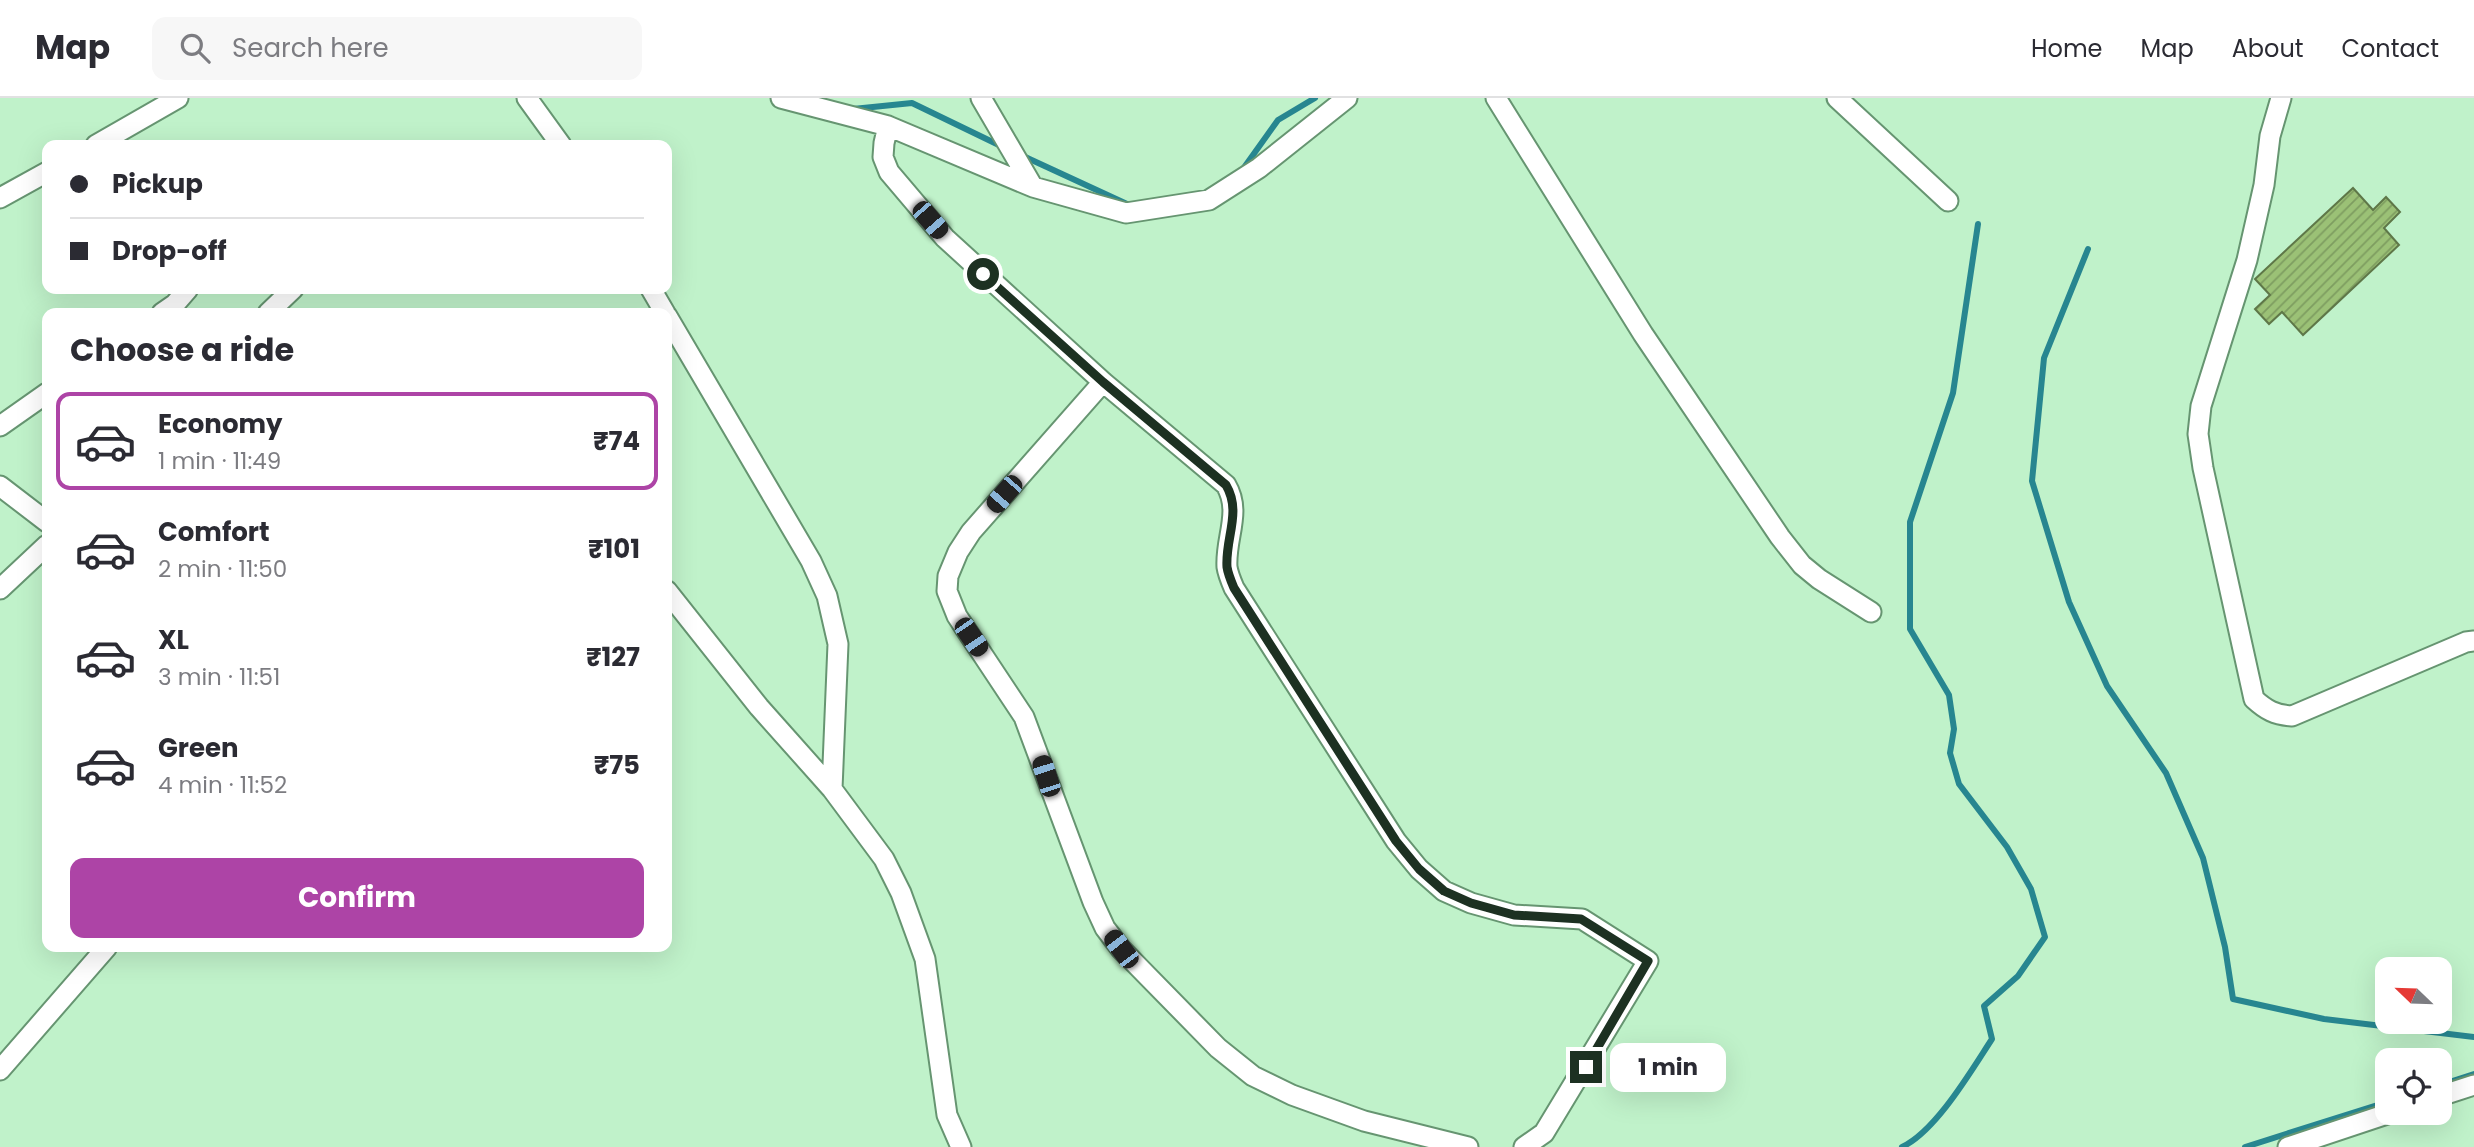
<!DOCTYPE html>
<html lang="en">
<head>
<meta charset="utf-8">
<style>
  :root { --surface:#fff; --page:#f7f7f7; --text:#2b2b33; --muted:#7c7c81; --line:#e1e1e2; --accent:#ad44a6 }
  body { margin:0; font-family:Poppins,sans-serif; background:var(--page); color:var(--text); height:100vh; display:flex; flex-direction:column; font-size:26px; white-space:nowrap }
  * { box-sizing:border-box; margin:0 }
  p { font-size:23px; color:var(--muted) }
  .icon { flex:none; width:38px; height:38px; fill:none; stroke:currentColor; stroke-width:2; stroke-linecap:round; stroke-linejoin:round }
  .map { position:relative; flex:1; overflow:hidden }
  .details { position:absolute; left:42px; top:210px; width:630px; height:644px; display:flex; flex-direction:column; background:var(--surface); border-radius:14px; box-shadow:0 7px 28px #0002 }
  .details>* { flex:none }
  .guide { position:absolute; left:42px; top:42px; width:630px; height:154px; border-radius:14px; box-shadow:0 7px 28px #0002; display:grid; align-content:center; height:154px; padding:0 28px; background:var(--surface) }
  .needle { width:46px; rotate:293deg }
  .tools { position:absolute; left:2375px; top:859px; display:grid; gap:14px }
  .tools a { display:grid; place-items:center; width:77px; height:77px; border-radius:14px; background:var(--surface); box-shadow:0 7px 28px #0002; font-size:35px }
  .end { position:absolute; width:32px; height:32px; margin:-16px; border:9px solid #1d3122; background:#fff; box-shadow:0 0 0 4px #fff }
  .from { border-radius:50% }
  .bubble { position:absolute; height:49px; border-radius:14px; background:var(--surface); box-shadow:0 7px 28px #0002; font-size:23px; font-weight:700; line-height:49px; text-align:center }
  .car { position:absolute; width:21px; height:42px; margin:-21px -10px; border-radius:9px; box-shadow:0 0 5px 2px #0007; background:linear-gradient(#222 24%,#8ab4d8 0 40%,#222 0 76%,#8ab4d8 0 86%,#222 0) }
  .guide b { display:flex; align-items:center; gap:24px; height:66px; font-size:26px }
  .guide b+b { border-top:2px solid var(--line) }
  .guide i { width:18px; height:18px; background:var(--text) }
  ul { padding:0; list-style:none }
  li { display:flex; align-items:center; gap:21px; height:98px; margin:0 14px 10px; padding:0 14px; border:4px solid transparent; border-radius:14px }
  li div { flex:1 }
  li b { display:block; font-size:26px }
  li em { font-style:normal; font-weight:700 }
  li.selected { border-color:var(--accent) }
  li>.icon { width:63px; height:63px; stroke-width:1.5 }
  h2 { padding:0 28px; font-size:32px; line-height:84px }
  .button { display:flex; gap:14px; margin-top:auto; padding:14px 28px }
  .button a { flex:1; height:80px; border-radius:14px; background:var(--accent); color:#fff; font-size:28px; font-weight:700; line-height:80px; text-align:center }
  header { display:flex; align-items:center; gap:42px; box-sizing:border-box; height:98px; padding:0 35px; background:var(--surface); border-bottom:2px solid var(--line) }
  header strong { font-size:33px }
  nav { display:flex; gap:38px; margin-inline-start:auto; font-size:24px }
  .search { width:490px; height:63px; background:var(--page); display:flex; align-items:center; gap:18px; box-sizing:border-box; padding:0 24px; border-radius:14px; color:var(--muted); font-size:26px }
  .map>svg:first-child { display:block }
</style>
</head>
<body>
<header>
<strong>Map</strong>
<div class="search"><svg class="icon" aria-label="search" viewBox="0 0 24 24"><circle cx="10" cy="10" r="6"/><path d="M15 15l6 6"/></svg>Search here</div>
<nav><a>Home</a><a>Map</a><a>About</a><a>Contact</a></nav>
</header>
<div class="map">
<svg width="2474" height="1049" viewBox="0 0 2474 1049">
  <defs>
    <pattern id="building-hatch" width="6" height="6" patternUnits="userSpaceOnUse" patternTransform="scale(1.75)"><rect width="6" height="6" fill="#9bc176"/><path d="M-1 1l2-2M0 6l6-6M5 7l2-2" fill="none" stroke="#7e9d60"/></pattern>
  </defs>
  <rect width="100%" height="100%" fill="#c0f2ca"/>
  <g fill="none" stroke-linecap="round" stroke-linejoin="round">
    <path stroke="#278690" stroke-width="6" d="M853,11L912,5L1003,49
      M1023,58L1127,106
      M1243,71L1278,22L1315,0
      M2088,151L2044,260L2032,383L2069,504L2107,588L2166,675L2203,760L2225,849L2233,901L2324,921L2474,939
      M2440,987L2474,976
      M1902,1049C1936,1033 1971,973 1992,941L1984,908L2018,878L2045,839L2031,791L2007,749L1959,686L1950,655L1954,631L1949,597L1910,531V424L1953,295L1978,126
      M2245,1049L2387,1004"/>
  </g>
  <path fill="url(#building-hatch)" stroke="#5e7748" stroke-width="2" d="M2353,90L2373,112L2386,99L2400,114L2384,130L2399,147L2303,237L2282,214L2269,226L2255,211L2270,197L2255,181Z"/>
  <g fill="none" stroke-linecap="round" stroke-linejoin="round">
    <defs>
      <path id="minor" d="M527,0L561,47
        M781,0L888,28L1033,89L1126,115L1209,102L1259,70L1347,0
        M981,0L1033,89
        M1496,0L1643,236L1780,439L1802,467L1819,481L1871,514
        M1837,0L1948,103
        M2281,0L2270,38L2264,87L2247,162L2201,308L2198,336L2203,370L2254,601C2266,612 2275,617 2292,618L2466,544L2474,543
        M888,28L884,45L883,59L889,74L945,140L1103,284L1226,387C1242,414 1225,440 1227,469C1228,476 1231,483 1234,490L1396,743L1419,771L1444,793L1471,805L1514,817L1582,821L1648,863L1544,1035L1524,1049
        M96,47L178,0
        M0,100L47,74
        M651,191L665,215
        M162,215L175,206L188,191
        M268,215L293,191
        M667,218L811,463L827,498L838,546L832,691
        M1103,284L971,434L958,454L948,478L947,493L957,518L1024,619L1093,804L1105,830L1121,851L1218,950L1253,978L1292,997L1364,1023L1468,1049
        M0,328L47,295
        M0,388L47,424
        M0,491L47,447
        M667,493L759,609L832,691L884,761L901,795L925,861L947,1017L961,1049
        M0,972L107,849
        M2440,998L2474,987
        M2288,1049L2390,1015"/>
    </defs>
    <use href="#minor" stroke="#669571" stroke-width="23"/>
    <use href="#minor" stroke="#fff" stroke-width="19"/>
  </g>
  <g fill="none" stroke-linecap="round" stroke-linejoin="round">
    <path stroke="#1d3122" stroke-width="9" d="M983,176L1103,284L1226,387C1242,414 1225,440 1227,469C1228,476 1231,483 1234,490L1396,743L1419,771L1444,793L1471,805L1514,817L1581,821L1648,863L1586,969"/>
  </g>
</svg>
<div class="tools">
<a><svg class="needle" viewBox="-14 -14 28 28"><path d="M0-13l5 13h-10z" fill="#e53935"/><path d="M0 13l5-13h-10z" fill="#7c7c81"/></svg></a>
<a><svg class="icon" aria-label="locate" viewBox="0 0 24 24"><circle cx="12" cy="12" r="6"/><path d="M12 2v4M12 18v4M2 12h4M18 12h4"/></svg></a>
</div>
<i class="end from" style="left:983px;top:176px"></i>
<i class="end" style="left:1586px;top:969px"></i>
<div class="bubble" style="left:1610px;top:945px;width:116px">1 min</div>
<i class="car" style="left:930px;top:122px;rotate:139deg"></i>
<i class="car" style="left:1004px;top:396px;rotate:221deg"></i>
<i class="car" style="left:971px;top:539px;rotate:146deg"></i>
<i class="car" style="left:1046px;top:678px;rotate:342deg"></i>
<i class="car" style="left:1121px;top:851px;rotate:323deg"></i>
<div class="guide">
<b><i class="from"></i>Pickup</b>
<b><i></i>Drop-off</b>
</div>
<section class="details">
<h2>Choose a ride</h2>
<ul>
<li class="selected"><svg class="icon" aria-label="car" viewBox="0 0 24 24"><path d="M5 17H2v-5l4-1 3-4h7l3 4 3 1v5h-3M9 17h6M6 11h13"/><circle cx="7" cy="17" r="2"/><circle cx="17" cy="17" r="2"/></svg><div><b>Economy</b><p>1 min · 11:49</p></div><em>₹74</em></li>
<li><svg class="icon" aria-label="car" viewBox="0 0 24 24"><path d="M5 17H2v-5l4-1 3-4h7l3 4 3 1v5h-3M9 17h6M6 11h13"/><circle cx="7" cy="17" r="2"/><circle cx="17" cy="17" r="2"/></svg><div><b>Comfort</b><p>2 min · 11:50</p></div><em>₹101</em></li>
<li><svg class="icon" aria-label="car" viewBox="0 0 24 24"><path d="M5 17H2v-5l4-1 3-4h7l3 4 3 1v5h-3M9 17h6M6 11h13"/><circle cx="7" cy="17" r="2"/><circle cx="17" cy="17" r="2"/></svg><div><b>XL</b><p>3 min · 11:51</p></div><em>₹127</em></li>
<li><svg class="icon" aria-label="car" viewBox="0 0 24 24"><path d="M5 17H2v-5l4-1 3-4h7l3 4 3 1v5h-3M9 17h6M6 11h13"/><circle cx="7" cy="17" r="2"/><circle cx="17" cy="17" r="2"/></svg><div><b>Green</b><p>4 min · 11:52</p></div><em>₹75</em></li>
</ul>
<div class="button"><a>Confirm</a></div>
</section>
</div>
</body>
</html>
